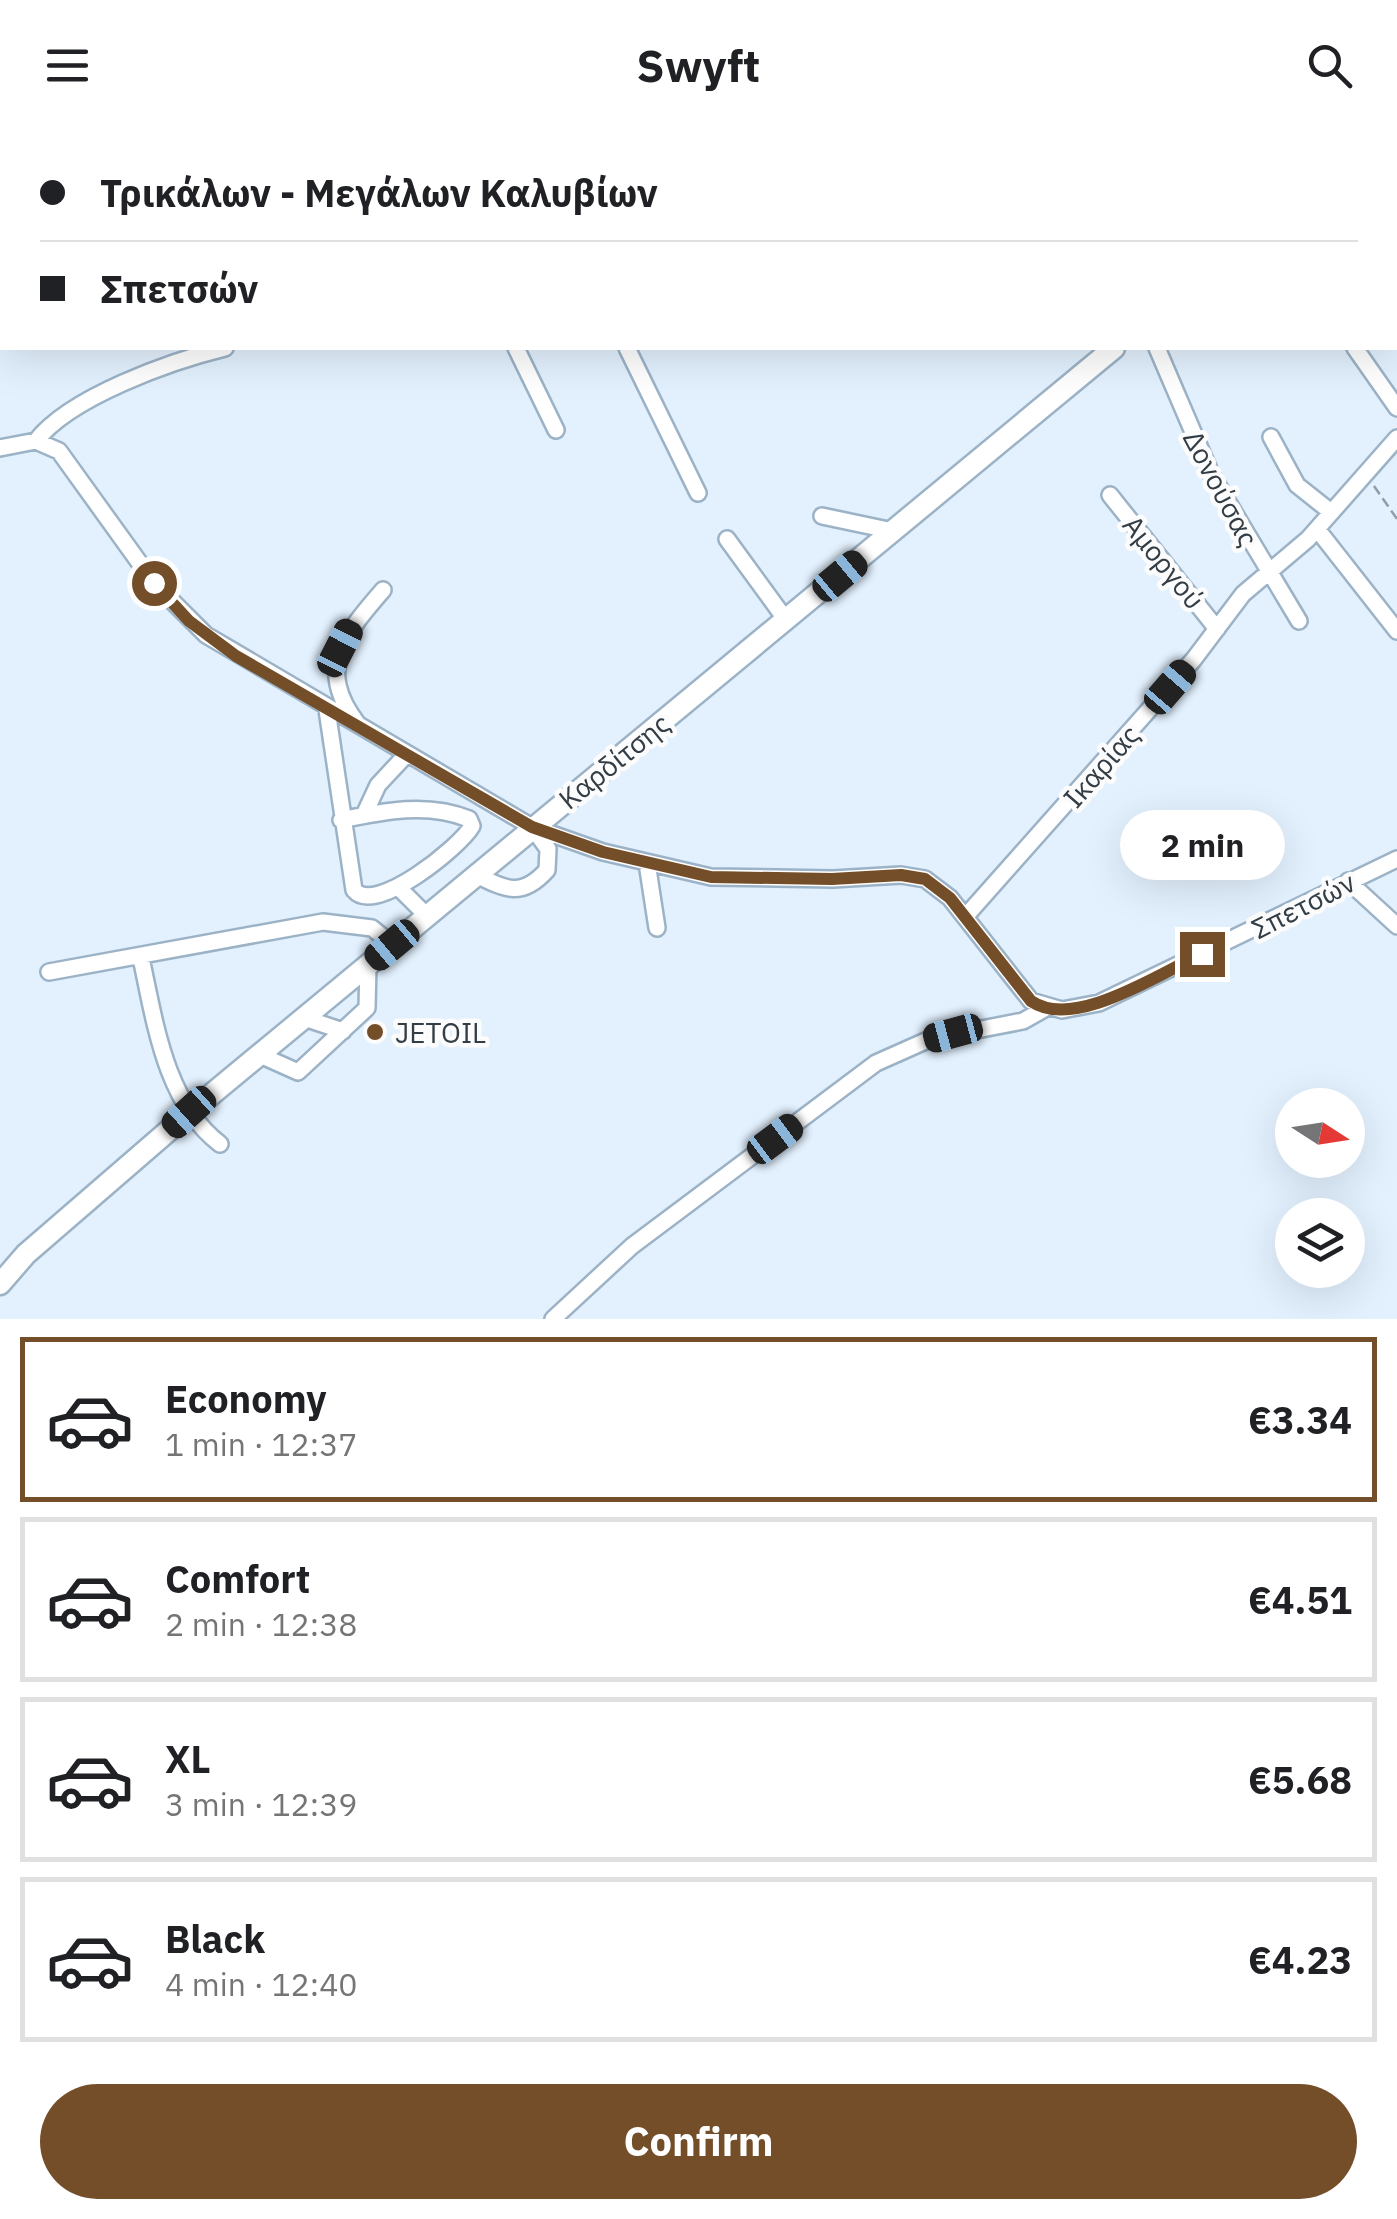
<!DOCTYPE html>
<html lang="en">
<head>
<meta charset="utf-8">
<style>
  :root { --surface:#fff; --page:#f2f2f2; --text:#202124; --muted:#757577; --line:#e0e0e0; --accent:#734e29 }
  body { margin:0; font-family:"IBM Plex Sans",sans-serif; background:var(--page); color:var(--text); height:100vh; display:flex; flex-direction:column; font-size:38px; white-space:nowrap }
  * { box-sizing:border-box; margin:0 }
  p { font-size:32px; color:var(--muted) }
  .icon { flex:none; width:55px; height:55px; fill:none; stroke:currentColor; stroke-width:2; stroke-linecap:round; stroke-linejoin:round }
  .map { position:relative; height:1189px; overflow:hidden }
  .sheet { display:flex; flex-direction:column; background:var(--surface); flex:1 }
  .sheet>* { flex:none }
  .banner { position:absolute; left:0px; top:0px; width:1398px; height:220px; box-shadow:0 10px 40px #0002; display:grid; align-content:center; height:220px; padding:0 40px; background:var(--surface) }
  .needle { width:65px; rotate:102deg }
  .tools { position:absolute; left:1275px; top:958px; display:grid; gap:20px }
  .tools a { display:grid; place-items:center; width:90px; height:90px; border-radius:50%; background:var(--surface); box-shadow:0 10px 40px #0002; font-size:50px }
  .end { position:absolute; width:45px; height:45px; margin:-22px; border:12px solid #734e29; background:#fff; box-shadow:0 0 0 5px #fff }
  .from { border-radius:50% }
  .bubble { position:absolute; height:70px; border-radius:35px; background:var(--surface); box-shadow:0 10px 40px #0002; font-size:32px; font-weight:700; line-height:70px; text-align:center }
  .car { position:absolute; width:30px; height:60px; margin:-30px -15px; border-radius:12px; box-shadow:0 0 8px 2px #0007; background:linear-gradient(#222 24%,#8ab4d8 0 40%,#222 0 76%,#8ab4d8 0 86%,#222 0) }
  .banner b { display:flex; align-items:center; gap:35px; height:95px; font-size:38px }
  .banner b+b { border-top:2px solid var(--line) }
  .banner i { width:25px; height:25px; background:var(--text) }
  ul { padding:18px 0 0; list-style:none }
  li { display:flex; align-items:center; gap:30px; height:165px; margin:0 20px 15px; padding:0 20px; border:5px solid var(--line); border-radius:0px }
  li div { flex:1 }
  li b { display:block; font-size:38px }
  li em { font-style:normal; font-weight:700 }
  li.current { border-color:var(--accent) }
  li>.icon { width:90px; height:90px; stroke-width:1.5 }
  .button { display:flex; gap:20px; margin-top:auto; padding:20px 40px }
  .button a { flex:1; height:115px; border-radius:60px; background:var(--accent); color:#fff; font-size:40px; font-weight:700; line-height:115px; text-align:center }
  header { display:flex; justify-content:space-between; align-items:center; height:130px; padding:0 40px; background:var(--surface); font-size:45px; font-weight:700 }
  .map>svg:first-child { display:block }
</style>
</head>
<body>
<header><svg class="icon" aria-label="menu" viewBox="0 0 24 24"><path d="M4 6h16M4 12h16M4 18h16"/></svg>Swyft<svg class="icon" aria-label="search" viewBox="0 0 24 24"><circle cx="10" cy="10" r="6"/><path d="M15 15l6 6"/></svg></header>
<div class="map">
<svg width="1397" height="1189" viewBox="0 0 1397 1189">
  <rect width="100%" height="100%" fill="#e3f1fe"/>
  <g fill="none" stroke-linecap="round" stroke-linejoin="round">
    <defs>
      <path id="minor" d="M1030,0L1031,2
        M1279,0L1281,2
        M737,2L742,0
        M975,2L979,0
        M1248,2L1251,0
        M1395,182L1397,180
        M516,218L556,300
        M627,218L698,363
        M1157,218L1211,344L1299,491
        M1355,218L1397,278
        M1271,307L1297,355L1331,382
        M36,311C70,267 171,231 225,218
        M0,318L36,311L59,321L154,453L206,505L532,697L603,722L711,747L833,749L901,745L925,749L950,768L1031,871L1062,880L1099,873L1397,729
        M1110,365L1217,499
        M822,386L893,401
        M1317,399L1397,501
        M727,409L786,490
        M327,580L354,760C375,786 460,717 472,696L469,689C428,672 384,681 341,690
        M357,593C315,538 345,504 383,460
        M364,685L378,655L406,625
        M647,733L657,798
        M475,744C506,760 522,768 547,740L548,719L532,697
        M1348,751L1397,796
        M399,758L427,786
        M965,787L1194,529L1243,464L1308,409L1397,308
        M141,828C155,892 165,972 220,1014
        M49,842L323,792L372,798L393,815
        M304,888L343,901
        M260,925L298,942L367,878L368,835
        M553,1189L632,1116L876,933L930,909L1023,891L1046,878"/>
      <path id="major" d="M1386,2L1390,0
        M0,1154L26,1124L189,983L1114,218"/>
    </defs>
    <use href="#minor" stroke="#9cb3c7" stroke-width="20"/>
    <use href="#major" stroke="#9cb3c7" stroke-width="25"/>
    <path stroke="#919da8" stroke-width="2.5" stroke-dasharray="10 5" stroke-linecap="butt" d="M22,2L23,0
      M0,118L2,97
      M1374,356L1397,389"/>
    <use href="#minor" stroke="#fff" stroke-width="15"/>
    <use href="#major" stroke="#fff" stroke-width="20"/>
  </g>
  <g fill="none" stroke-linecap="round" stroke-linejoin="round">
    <path stroke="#734e29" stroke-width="12" d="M154,453L189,491L236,526L532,697L603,722L711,747L832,749L901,745L925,749L950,768L1031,871C1074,901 1160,843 1202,824"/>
  </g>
  <circle fill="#734e29" stroke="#fcfcfc" stroke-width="4" cx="375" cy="902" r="10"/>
  <g text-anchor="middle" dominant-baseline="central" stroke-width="9" stroke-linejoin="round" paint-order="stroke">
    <g font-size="28" fill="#333d45" stroke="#fcfcfc">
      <text transform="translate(1221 358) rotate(62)">Δονούσας</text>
      <text transform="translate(1164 432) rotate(51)">Αμοργού</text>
      <text transform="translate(614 631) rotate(-39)">Καρδίτσης</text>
      <text transform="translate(1101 636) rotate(-49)">Ικαρίας</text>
      <text transform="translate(1303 775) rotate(-27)">Σπετσών</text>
    </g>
    <g font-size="28" fill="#333d45" stroke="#fcfcfc" text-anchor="start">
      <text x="395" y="902">JETOIL</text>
    </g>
  </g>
</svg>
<div class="tools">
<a><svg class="needle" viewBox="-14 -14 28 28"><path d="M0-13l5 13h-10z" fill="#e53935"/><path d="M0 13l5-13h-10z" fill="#757577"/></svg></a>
<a><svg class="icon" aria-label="layers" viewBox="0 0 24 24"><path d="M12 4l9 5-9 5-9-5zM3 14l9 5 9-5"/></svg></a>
</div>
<i class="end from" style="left:154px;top:453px"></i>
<i class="end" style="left:1202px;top:824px"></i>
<div class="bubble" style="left:1120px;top:680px;width:165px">2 min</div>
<i class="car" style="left:840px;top:446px;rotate:50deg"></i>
<i class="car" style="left:340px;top:518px;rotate:27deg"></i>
<i class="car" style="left:1170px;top:557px;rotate:41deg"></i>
<i class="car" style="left:392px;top:815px;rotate:230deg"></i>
<i class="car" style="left:953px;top:903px;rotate:255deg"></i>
<i class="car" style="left:189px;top:982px;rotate:228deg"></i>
<i class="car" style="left:775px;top:1009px;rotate:53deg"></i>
<div class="banner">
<b><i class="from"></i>Τρικάλων - Μεγάλων Καλυβίων</b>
<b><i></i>Σπετσών</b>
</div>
</div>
<section class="sheet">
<ul>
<li class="current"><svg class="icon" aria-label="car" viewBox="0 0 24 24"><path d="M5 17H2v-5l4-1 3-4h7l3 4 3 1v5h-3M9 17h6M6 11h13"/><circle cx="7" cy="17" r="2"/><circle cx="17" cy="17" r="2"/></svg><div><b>Economy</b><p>1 min · 12:37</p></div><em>€3.34</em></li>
<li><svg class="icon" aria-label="car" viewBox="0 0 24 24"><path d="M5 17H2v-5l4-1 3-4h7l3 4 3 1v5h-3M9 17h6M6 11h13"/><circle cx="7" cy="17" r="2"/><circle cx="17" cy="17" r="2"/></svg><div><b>Comfort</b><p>2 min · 12:38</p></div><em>€4.51</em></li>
<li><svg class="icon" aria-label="car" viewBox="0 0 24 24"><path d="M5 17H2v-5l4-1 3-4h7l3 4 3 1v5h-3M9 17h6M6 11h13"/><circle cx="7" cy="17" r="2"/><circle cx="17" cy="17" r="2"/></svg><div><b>XL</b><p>3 min · 12:39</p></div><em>€5.68</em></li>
<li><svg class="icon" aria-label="car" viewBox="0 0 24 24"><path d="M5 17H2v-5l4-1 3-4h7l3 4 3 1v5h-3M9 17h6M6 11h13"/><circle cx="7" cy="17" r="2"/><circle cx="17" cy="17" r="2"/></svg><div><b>Black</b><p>4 min · 12:40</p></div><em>€4.23</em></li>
</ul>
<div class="button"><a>Confirm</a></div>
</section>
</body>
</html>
